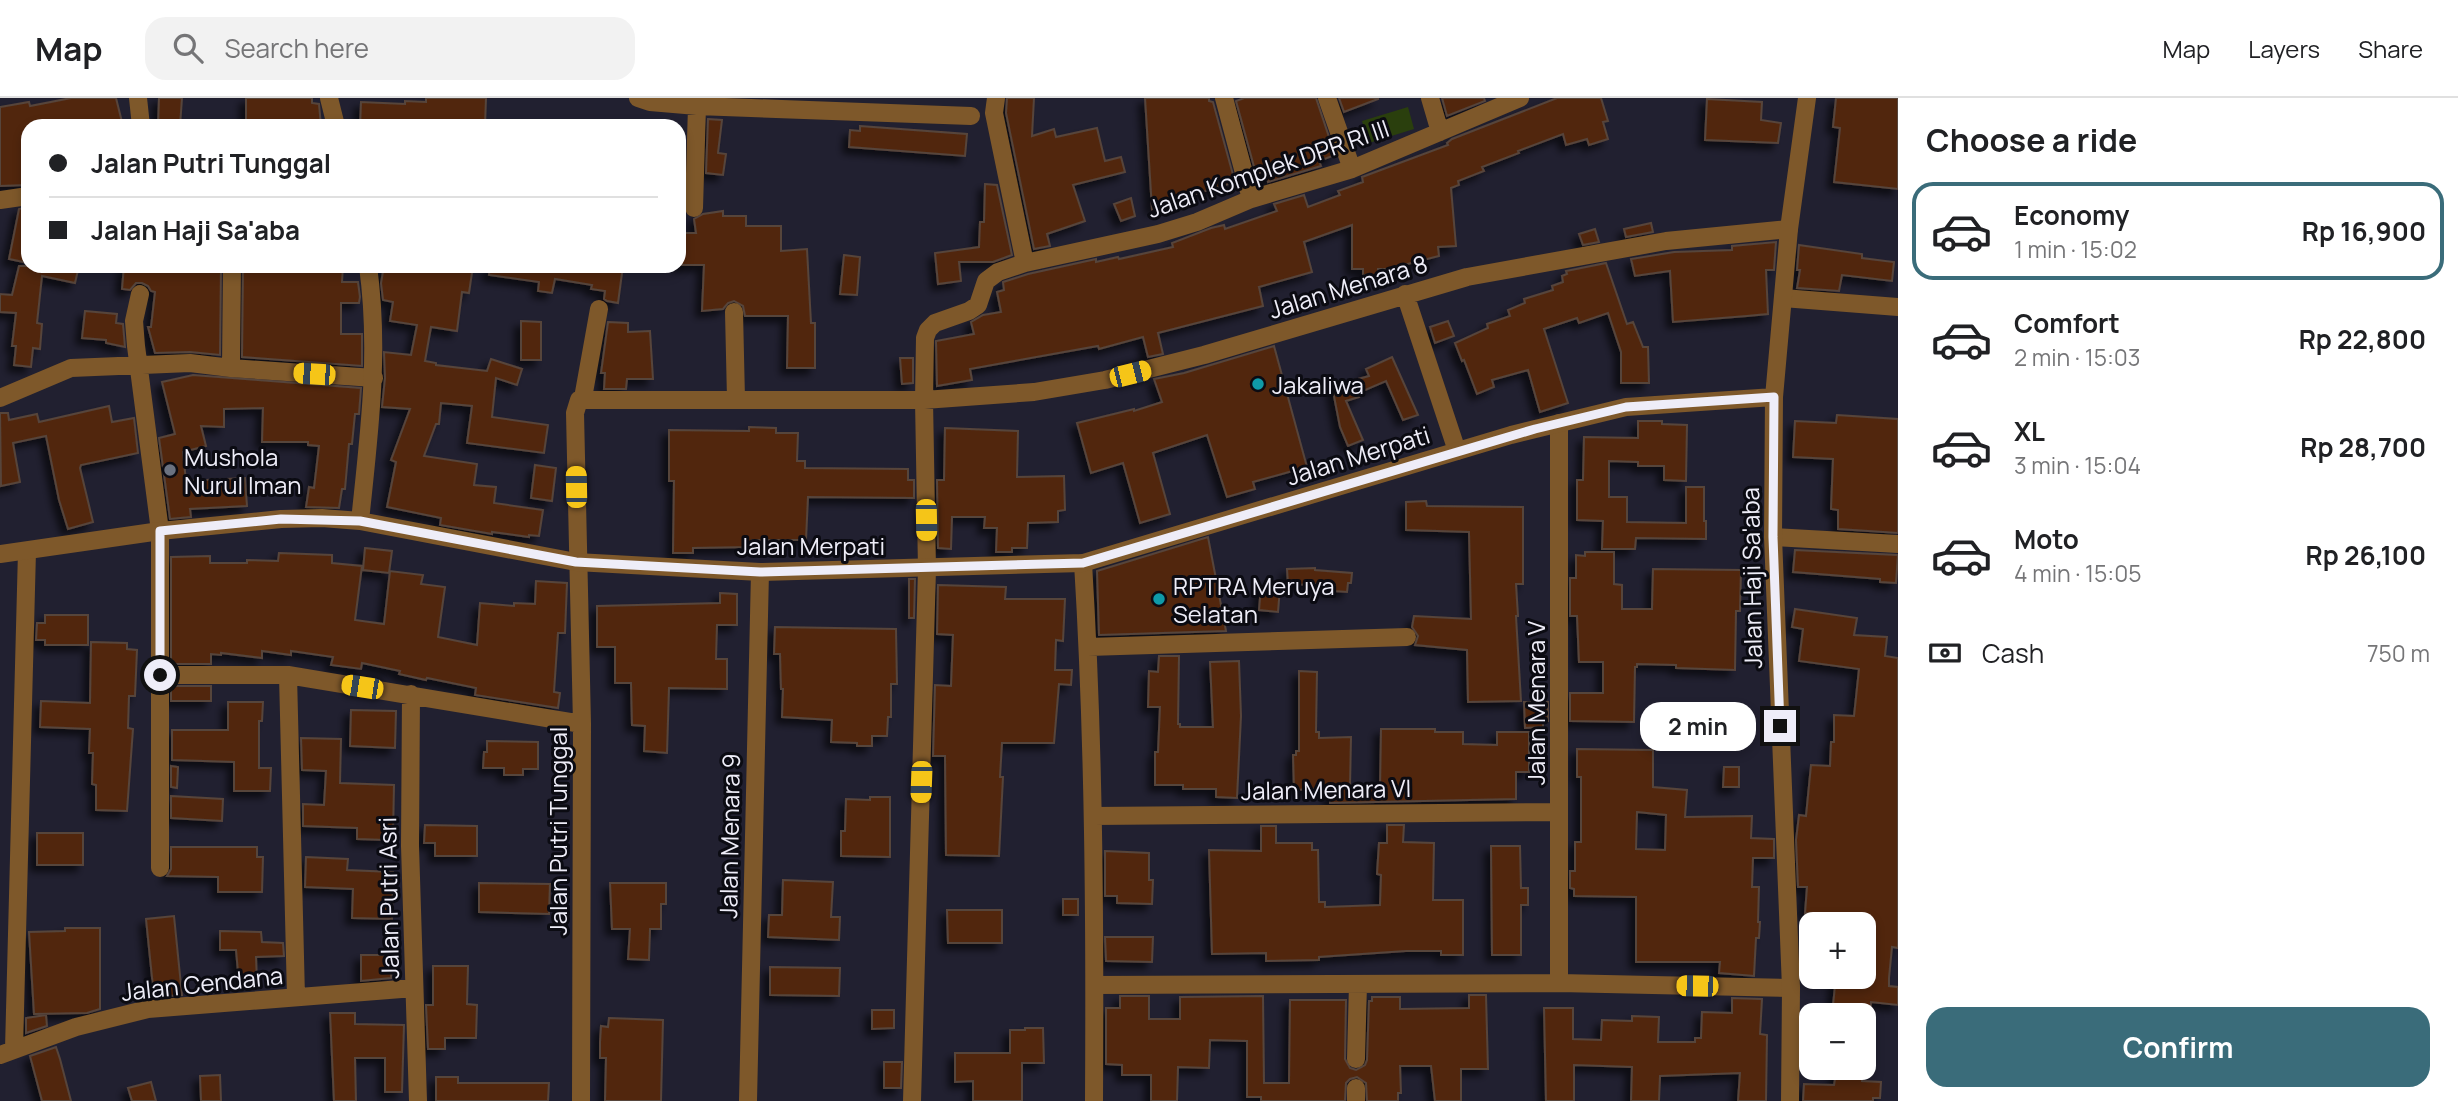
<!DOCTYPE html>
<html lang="en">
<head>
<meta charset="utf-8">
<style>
  :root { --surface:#fff; --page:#f2f2f2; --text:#202124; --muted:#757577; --line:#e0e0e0; --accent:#3a6c7a }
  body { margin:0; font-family:Manrope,sans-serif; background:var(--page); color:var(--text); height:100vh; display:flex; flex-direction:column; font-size:26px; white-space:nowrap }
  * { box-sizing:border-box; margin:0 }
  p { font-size:23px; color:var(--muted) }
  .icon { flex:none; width:38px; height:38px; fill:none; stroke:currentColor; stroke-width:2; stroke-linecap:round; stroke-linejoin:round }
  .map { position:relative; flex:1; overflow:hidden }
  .sheet { display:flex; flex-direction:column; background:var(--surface); width:560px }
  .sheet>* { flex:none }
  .top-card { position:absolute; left:21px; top:21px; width:665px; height:154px; border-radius:21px; box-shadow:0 4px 10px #0003; display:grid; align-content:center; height:154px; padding:0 28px; background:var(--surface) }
  .fabs { position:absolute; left:1799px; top:814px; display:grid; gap:14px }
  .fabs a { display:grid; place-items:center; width:77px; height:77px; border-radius:14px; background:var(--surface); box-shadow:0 4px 10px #0003; font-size:35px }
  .end { position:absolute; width:32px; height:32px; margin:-16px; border:9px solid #eeedf8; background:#111; box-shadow:0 0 0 4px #111 }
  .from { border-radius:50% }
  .bubble { position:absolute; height:49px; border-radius:21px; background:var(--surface); box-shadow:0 4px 10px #0003; font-size:23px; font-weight:700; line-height:49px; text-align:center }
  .car { position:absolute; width:21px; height:42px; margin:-21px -10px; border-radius:9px; box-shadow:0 0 5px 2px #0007; background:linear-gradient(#f5c518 24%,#345 0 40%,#f5c518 0 76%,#345 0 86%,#f5c518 0) }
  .top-card b { display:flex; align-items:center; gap:24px; height:66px; font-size:26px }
  .top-card b+b { border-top:2px solid var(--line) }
  .top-card i { width:18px; height:18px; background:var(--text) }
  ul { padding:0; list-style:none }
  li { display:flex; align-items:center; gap:21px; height:98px; margin:0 14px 10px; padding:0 14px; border:4px solid transparent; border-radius:21px }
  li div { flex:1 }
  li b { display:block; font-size:26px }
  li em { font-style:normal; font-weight:700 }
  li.selected { border-color:var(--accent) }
  li>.icon { width:63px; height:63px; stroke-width:1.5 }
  h2 { padding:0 28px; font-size:32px; line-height:84px }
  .pay { display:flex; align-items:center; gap:18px; height:77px; padding:0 28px; font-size:26px }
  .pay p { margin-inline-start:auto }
  .primary-button { display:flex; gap:14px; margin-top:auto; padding:14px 28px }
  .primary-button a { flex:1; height:80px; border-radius:21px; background:var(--accent); color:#fff; font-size:28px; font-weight:700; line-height:80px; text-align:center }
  header { display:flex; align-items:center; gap:42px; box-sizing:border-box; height:98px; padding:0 35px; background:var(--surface); border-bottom:2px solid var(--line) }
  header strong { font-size:33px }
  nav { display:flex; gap:38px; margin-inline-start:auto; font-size:24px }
  .search { width:490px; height:63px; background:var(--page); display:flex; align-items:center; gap:18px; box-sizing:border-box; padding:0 24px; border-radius:21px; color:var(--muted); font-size:26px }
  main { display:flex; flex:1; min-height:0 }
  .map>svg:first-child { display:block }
</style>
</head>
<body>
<header>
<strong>Map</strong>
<div class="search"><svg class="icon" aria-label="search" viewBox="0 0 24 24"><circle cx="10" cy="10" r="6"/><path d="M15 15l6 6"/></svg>Search here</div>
<nav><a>Map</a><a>Layers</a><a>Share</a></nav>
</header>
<main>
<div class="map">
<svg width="1898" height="1003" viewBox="0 0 1898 1003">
  <defs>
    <filter id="shadow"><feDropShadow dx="-6" dy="6" stdDeviation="3.5" flood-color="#0009"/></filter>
  </defs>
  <rect width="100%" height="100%" fill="#212030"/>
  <path fill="#2a3f0d" d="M1408,9L1414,31L1369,45L1362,23Z"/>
  <path fill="#51280f" stroke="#57443b" stroke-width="2" fill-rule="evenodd" filter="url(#shadow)" d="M71,0H116L123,28H28V87L0,88V9L29,4L30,8Z
    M159,0H182L180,28H158Z
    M246,0H312V5L319,6L321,28H246Z
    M426,0H486L485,28H360L361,4L405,6V3L426,4Z
    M1007,0H1034L1032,38L1054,31L1056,39L1097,30L1105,63L1121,59L1125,74L1073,87L1085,123L1047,136L1050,148L1034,151L1006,15Z
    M1145,0H1209V3L1213,4L1235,84L1192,97L1193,99L1170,108L1169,105L1152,111Z
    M1244,0H1316L1335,57L1319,63L1321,68L1268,84L1264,73L1256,76L1236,3Z
    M1339,0H1378V1L1344,14Z
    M1442,0H1484L1485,3L1447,18Z
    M1557,0H1601L1608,23L1603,24L1608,41L1589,47L1587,41L1566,47L1563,36L1518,53L1519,55L1482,69L1484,73L1458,83L1459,87L1451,90L1456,148L1438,149L1439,158L1388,171H1378V177H1363V171H1352V127L1304,144L1312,174L1259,189L1263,208L1158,235L1163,256L1148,259L1143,239L1099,251L1098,248L970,271L972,282L937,288L936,243L974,236L971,224L983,217L1001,214L997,194L1004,192L1003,184L1028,176L1096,161V164L1118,159L1119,161L1173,149L1172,145L1211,130L1224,127L1225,131L1277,113L1274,106L1304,97L1308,109L1340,97L1338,93L1363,84L1362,79L1448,47L1447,45L1452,41Z
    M1836,0H1898V91L1834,84L1840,30L1833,29Z
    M1707,1L1762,4L1761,22L1781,25L1778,45L1705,42Z
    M708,21L722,22L718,55L726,56L723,77L706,75Z
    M860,28L967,36L965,58L849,49L850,32L860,33Z
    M985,86L997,87L1012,157L993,164H959L961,183L938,186L935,155L979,149L980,124H984Z
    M1131,100L1135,118L1121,123L1114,106Z
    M28,109V165L9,161L19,111Z
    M723,113V118H746V128H781V153L807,151L811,225H815V270H787L788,218H745L743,208L734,203L728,205L723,211L702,213L704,167H679V135H696L694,121L703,116Z
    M1651,125L1653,134L1626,139L1624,131Z
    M1595,131L1599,144L1583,147L1579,136Z
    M1776,144L1774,172H1766L1768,216L1747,218L1673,224L1670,173L1635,178L1631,161L1674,154L1732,152V148Z
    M1799,147L1862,156V160L1894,164L1892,183L1842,177L1839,193L1797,190L1800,172H1797Z
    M844,157L860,159L857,197L840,196Z
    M1606,165L1627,226L1633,224L1643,249H1648L1649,285H1621V254L1608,215L1579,225L1577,220L1544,231L1568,305L1540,314L1528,272L1492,282L1494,289L1477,296L1464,262L1462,263L1455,245L1488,230L1487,226L1510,218L1508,212L1525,205L1524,201L1553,192L1552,188L1563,184L1562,178L1567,176L1566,173Z
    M19,168H79L75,185L42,178L37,225L42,226L40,251L33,250L31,269L14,267L16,248H12L16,215L0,214V196L12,197Z
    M124,168L221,170L220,257L190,254L155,255L148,229H151L155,194L151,193L148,188L142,185H136L130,192L122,191Z
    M243,168H343L342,184H358L360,199L359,205H341V236H362V268L242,259Z
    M384,168H473L469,195L462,194L457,233L431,229L425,263L436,265V267L487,273L491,261L522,271L517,287L496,280L492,319L548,327L544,355L467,345L472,308L441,305L439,326H436L424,358L477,366L474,387L496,389L494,405L543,412L539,438L529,437V439L492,434V436L440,427L441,420L387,409L396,364L391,362L410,311L382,309L385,280L384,254L411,257L417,227L390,223L393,204L383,202L381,185Z
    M490,168H623L618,205L607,203L604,201L605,193L591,191L592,187L555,181L552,195L538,193L539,184L489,177Z
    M85,213L117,216L116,225L123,226L125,249L106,245V242L82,240Z
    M521,223L541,224V262H521Z
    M1448,223L1454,238L1435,245L1430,229Z
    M608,224L628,225V234L650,233L653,281H627L626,291H604L605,275H601Z
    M1274,248L1307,369L1253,384L1255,391L1227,399L1207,337L1153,355L1170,416L1140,425L1123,365L1091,375L1077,325L1134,311V313L1162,304L1154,281L1184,275Z
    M1392,259L1418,317L1403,322L1386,283L1358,295L1359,299L1346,303L1363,342L1348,348L1340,329L1332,288L1369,278L1366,271Z
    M900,260H913V285L902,286Z
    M193,277L361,290L359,316H355L352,346H349L345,391H342L339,410L306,409L309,389L314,390L319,348L308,347V344H262L263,310L224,311V329L201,328L206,348L183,354L186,383L245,380L247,408L190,411L191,419L170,421L159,340L175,336L162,284Z
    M109,308L112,324L134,320L138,355L81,367L80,370L93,424L68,431L59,402L46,338L13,345L20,384L1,388L0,315H8L9,322L37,316L39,324Z
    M1837,317L1898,321V435L1838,431V412L1831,411L1833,361L1793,359L1795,323L1836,325Z
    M1638,323H1662V326L1687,327L1686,383L1664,382V368H1638V364L1609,363V399H1627V424L1686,425V389H1704V423H1706V441L1636,440L1635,451H1602L1603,423L1577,422V382H1583L1584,339L1638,340Z
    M749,329L776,330V335H798L797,363H805V370L908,371V382H914V400L808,399L806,442H752V449L693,450V455H673L674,383H669V332L749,333Z
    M945,330L1018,333L1017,379L1064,378L1065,412L1058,413V424L1028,425L1027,450H1012V454H996L997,430H984L985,419H952L951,451L938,450L937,382H944Z
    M535,367L556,370L552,403L531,400Z
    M1426,403L1427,408L1523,409V486H1516L1518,518H1516L1521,603L1468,604L1467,552L1415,547L1418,538L1412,529L1414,518L1471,521L1469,434L1406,432V404Z
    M1208,439L1226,533L1099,537L1097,473Z
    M365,450L392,453L389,475L363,472Z
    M1795,452L1898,457L1896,485L1880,484V481L1793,474Z
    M1585,454H1614V486L1622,487V511H1652L1653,471L1741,472L1740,513H1736L1735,572L1676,570V567L1637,566V569H1635L1634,624L1570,623V595H1603V564H1579L1577,518H1570V480H1576V457L1585,458Z
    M279,455L332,457V465L362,468L355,522L384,526L390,473L423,477L421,486L445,489L438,539L477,547L480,505L514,508V505L535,506L536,483L567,485L565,535H558L554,594L560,595L558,610L475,597L476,590L427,580L426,582L399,576L400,573L362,565L361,571L331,567L333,559L291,553V557L262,553V560L221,555V557L211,556V566H171V459L210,458V465H247V462L278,463Z
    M1315,470V472L1352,475L1351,485H1348L1347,494L1319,492L1320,486L1288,487L1287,471Z
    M909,481H915L914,520H909Z
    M938,487L1006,489L1005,501H1065L1063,543L1056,542L1055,572H1072L1071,587L1059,586L1054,645H1002L1000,679H1003L999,758L946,757L945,658H933L935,587L951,588L953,537L937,536Z
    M1261,488L1280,490L1278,514L1259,512Z
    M720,495L737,496V527H717L716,561H727V591L669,590L667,655L644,653L645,628L632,627L631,585H615V549H597V508L720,505Z
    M1795,511L1857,520L1854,537L1887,539L1885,558L1898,560V850L1892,849L1889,880V888L1898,889V907L1871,904L1870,919L1832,917L1836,878H1864V826H1831L1832,817L1805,815L1807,789H1798L1796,742L1799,717L1806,718L1811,667L1830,668L1831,644H1834V617L1854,618L1859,571L1799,563L1803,531L1792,529Z
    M45,517H88V547H45V542H36L37,525H45Z
    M775,529L896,531L897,586H891V619H888L887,638H872V648H857V645L831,644L832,622L782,619L783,591H781L780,556H774Z
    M91,544L127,545V551L137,552L135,598H129L128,630L133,631L127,713L96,712V687L92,686L93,655H89L90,631L40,629L41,603L90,605Z
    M1159,558H1179L1178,626H1180V629H1213L1210,564L1239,563L1241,618L1237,700L1216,699V691H1183V687H1155V654H1158L1160,609H1148L1149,573L1158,574Z
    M1299,573L1317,574L1316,634H1319V640L1351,639L1350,689L1380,690L1381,631H1435V634H1463V646L1497,647V634H1529V674H1516V701L1330,705V690L1294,692L1293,657H1296V653H1299Z
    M171,588H211V603H171Z
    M228,604H263L262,623H259V670H271L270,693H234V664L172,662V632H228Z
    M1524,604H1548V623H1543V629L1525,630Z
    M351,612L396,613L395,650L350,648Z
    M301,640L341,641L340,685L394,687L393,738H385V742L357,741V730L303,728V706L324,707L326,673L302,672Z
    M487,643L538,644V671H523V677H504V670H483L484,654H487Z
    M1577,651L1653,652V689L1687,692L1685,719L1752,718L1751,740L1774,741V760H1753L1752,789H1759L1758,824H1760L1759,840H1756L1754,878L1719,875L1720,864H1636V799L1574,798V791L1570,790V773H1575V744H1581V679H1577ZM1637,714L1666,717L1665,752L1636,751Z
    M171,668L178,669L177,690L171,689Z
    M1724,669H1739V689H1723Z
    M171,698L223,701L222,723L171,720Z
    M870,699H890V759L841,758V733H845L846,701L870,702Z
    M425,727L477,728V758H435V745H424Z
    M1387,727H1404L1403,744L1434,745L1433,802H1463V857H1441V853H1406L1319,859V862L1266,863V855L1212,856L1209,752L1261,753V728H1276V745H1312V752H1318L1319,804H1325V809L1380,807L1381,777L1377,776L1379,745H1387Z
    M37,735H83V767H37Z
    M1491,748H1520L1521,790H1528V807H1521V857H1492Z
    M171,749H257V759H263L262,794H218V779L167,778L171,771Z
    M1105,753L1149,755V782H1153L1152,806L1117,805V798H1105Z
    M306,759L348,761L347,772L393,774L392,821L352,820L353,791L305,789Z
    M783,782L833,784L831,819H840L839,842L768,839L769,817H782Z
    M479,785L550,786L549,816L479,814Z
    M610,785H666V806H661V831H650L649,862L628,861L630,831H612Z
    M1063,801H1078V817H1063Z
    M947,812H1002V845H948Z
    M174,818L182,897L154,899L146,821Z
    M65,830H100V911L87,915L34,916L29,834L65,833Z
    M220,833L261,834L262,844L283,845L284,858L256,859L257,883L239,885L236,852H220Z
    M1105,839H1153L1152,864L1106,863Z
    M361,857H392L391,880L361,883Z
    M433,868H468L467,906L477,907L476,940H445V951H428L426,907H433Z
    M770,869L840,870L839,898L770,897Z
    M1469,897H1486L1488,971H1461V1003H1435L1431,968H1400L1401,995H1398V1003H1367L1366,985L1357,979L1350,981L1346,985L1345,1003H1261V999H1247V943L1210,942L1209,970L1178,969L1177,1003H1151V977H1122V967L1106,966V910H1120V898H1149V921H1180V899L1263,898L1264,985H1289L1290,902H1346L1345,961L1350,970L1356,972L1365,967L1367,962L1369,903H1372V899H1400V911L1469,910Z
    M1732,900L1762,901L1760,936L1767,937L1766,1003H1738L1740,975L1660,978L1659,1003H1631L1632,969L1574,967V1003H1546L1544,910H1573V941L1601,942L1602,922L1632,923V918L1659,919L1658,944H1695V940H1701L1702,914L1732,915Z
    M872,912H894V930L872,931Z
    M330,915H355V926L404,927L402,994H385V960H355L356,1003H334Z
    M46,917L47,928L26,935V920Z
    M609,920L663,922L661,1003H605L606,960H600V944L601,928L608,929Z
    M1025,930H1043L1044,965H1022V1003H973V983L955,984V955H1010V932H1025Z
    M56,949L60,961L71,1003H42L30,958Z
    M884,964H902L901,990H884Z
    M1837,970H1863L1862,983L1881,984L1880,1000H1873V1003H1803L1804,986L1834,987Z
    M220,977L221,1003H201L200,978Z
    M436,979H458V985H549L548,1003H436Z
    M151,984L156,1003H132L128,990Z"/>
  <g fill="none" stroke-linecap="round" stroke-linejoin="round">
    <path stroke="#7e582a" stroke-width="18" d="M138,0L141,28
      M638,0L650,4L697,8L971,18
      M996,0L994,15L1025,165
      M1224,0L1251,101
      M1327,0L1352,71
      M1430,0L1440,34
      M0,102L28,98
      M694,110L697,8
      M140,196L134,223L136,248L160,433V770
      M1405,196L1457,353
      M1783,200L1898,209
      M734,214L736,301
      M231,270L374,280
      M0,300L71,270L190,265L231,270L232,168
      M583,300L599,211
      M1559,325V885
      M1773,439L1898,446
      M1083,465C1094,644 1095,824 1094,1003
      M1088,549L1407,539
      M160,577H288L582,626
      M288,577L296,899
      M411,596L410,748L418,1003
      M1093,718L1559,714
      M1095,887L1559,885L1791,890
      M14,951L27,453
      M0,957L76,929L148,911L414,890
      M1356,961L1358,886
      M581,1003L582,626L575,315L579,302H924L1034,294L1105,282L1204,257L1467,179L1666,143L1789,131
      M748,1003L760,474
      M912,1003L927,471L924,302L925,240L928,232L935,225L969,213L978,207L986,183L998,174L1025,165L1158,136L1197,124L1251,101L1352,71L1520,0
      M1356,1003V990"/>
    <path stroke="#7e582a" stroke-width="18" d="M329,0L336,28
      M360,423C369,336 380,255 368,168
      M0,456L160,433L281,421L322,420L360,423L576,464L760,474L1083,465L1511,337L1626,309L1774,299
      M1790,1003L1791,890L1773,439L1774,299L1789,131L1807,0"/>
  </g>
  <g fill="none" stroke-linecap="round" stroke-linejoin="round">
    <path stroke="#eeedf8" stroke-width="9" d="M160,577V433L281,421L360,423L576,464L760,474L1083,465L1535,331L1626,309L1774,299L1773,439L1780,628"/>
  </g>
  <g fill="#0f9aa8" stroke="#0b0b12" stroke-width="2.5">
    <circle cx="1258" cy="286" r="7"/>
    <circle cx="1159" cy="501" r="7"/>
  </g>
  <circle fill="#6b7280" stroke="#0b0b12" stroke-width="2.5" cx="170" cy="372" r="7"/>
  <g text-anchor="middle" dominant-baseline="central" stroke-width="6" stroke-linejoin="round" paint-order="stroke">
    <g font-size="24" fill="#eeedf8" stroke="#0b0b12">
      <text transform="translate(1268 70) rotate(-19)">Jalan Komplek DPR RI III</text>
      <text transform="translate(1348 188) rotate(-17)">Jalan Menara 8</text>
      <text transform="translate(1358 357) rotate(-17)">Jalan Merpati</text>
      <text x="811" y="447">Jalan Merpati</text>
      <text transform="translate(1751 480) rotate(-91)">Jalan Haji Sa'aba</text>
      <text transform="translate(1535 605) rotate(-90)">Jalan Menara V</text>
      <text transform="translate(1326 691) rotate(-1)">Jalan Menara VI</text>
      <text transform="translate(557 733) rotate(-90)">Jalan Putri Tunggal</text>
      <text transform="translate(729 738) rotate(-89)">Jalan Menara 9</text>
      <text transform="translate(388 800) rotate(-91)">Jalan Putri Asri</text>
      <text transform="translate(202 885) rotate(-6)">Jalan Cendana</text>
    </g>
    <g font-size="24" fill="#eeedf8" stroke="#0b0b12" text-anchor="start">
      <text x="1272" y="286">Jakaliwa</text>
      <text x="184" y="358">Mushola<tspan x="184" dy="28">Nurul Iman</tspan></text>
      <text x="1173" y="487">RPTRA Meruya<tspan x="1173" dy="28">Selatan</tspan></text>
    </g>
  </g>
</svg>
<div class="fabs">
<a>+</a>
<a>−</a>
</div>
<i class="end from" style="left:160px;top:577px"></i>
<i class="end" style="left:1780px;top:628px"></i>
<div class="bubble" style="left:1640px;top:604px;width:116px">2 min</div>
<i class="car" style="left:314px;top:276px;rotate:274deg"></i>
<i class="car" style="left:1130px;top:276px;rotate:76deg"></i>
<i class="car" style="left:576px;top:389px;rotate:359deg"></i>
<i class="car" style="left:926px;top:422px;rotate:179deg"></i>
<i class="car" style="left:362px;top:589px;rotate:279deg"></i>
<i class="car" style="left:921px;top:684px;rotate:182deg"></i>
<i class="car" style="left:1697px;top:888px;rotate:271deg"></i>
<div class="top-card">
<b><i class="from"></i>Jalan Putri Tunggal</b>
<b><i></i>Jalan Haji Sa'aba</b>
</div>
</div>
<section class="sheet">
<h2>Choose a ride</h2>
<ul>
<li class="selected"><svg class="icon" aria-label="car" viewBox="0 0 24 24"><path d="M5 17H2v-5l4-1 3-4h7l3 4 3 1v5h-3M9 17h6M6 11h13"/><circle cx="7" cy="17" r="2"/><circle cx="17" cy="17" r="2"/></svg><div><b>Economy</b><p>1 min · 15:02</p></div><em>Rp 16,900</em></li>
<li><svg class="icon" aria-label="car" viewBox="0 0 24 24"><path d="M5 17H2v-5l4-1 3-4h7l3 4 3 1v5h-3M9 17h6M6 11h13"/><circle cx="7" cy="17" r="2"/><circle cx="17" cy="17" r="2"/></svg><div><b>Comfort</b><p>2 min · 15:03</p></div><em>Rp 22,800</em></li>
<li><svg class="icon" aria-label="car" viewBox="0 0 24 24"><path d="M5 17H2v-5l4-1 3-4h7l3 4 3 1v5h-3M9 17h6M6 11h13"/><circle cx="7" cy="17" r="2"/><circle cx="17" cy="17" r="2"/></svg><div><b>XL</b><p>3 min · 15:04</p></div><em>Rp 28,700</em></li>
<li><svg class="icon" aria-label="car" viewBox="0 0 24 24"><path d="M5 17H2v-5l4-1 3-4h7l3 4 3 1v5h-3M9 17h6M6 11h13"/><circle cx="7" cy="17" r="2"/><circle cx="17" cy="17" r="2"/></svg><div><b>Moto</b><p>4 min · 15:05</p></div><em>Rp 26,100</em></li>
</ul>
<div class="pay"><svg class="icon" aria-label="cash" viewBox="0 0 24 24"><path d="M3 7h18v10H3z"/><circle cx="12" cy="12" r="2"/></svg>Cash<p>750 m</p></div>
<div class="primary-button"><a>Confirm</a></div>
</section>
</main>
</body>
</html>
